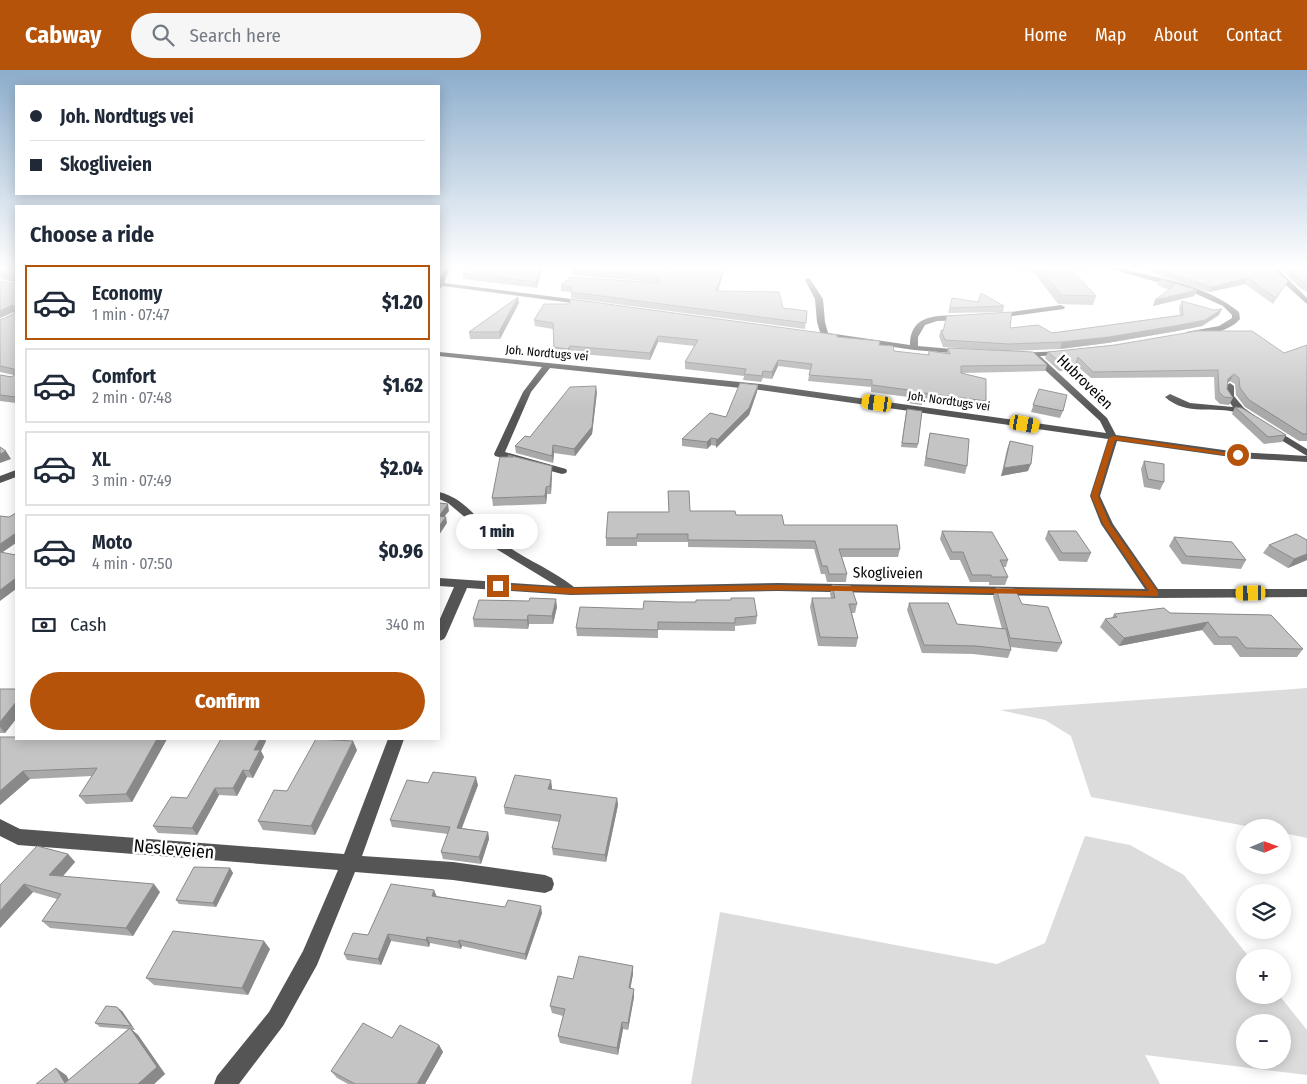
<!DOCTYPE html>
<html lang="en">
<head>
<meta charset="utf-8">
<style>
  :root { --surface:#fff; --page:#f6f6f7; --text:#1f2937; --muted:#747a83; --line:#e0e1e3; --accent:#b45309 }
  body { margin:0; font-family:"Fira Sans Condensed",sans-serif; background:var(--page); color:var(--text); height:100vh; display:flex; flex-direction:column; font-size:19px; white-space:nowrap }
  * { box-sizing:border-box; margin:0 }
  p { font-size:16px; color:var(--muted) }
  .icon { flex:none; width:28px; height:28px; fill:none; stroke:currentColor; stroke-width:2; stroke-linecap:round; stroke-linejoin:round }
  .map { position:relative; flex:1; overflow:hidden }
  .drawer { position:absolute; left:15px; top:135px; width:425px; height:535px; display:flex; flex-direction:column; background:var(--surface); border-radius:0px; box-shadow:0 2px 12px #0003 }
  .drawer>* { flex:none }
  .top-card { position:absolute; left:15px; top:15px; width:425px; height:110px; border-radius:0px; box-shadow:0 2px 12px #0003; display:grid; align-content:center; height:110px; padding:0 15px; background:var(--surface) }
  .needle { width:32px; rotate:88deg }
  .controls { position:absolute; left:1236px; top:749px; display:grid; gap:10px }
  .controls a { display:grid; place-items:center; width:55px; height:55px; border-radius:50%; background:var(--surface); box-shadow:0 2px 12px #0003; font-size:25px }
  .end { position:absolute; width:22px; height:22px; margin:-11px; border:6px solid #b45309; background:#fff; box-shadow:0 0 0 2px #fff }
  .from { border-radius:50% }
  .bubble { position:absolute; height:35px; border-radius:18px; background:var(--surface); box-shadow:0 2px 12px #0003; font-size:16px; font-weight:800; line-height:35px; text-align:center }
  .car { position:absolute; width:15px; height:30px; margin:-15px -8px; border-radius:6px; box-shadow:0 0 4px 1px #0007; background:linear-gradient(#f5c518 24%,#345 0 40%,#f5c518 0 76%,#345 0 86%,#f5c518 0) }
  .top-card b { display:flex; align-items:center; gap:18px; height:48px; font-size:19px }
  .top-card b+b { border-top:1px solid var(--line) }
  .top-card i { width:12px; height:12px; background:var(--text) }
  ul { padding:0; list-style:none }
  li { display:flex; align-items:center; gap:15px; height:75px; margin:0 10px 8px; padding:0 5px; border:2px solid var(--line); border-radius:0px }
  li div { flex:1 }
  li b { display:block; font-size:19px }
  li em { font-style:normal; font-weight:800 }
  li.active { border-color:var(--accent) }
  li>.icon { width:45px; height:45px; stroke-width:1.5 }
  h2 { padding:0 15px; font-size:22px; line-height:60px }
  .pay { display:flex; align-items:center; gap:12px; height:55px; padding:0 15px; font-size:19px }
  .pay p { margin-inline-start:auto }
  .cta { display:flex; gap:10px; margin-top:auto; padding:10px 15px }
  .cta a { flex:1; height:58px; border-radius:30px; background:var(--accent); color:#fff; font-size:20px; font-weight:800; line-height:58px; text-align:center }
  header { display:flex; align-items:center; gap:30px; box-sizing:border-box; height:70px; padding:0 25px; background:var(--accent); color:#fff }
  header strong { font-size:24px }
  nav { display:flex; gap:28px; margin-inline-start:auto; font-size:18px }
  .search { width:350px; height:45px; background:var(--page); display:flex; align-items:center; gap:12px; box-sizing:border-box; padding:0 18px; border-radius:28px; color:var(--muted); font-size:19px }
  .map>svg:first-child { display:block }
</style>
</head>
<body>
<header>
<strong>Cabway</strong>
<div class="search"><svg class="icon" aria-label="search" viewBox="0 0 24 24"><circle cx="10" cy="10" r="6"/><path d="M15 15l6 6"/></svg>Search here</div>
<nav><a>Home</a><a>Map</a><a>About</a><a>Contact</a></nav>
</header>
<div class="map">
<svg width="1307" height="1014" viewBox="0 0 1307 1014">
  <rect width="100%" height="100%" fill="#fff"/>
  <path fill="#dcdcdc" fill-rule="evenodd" d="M1307,618V768L1283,763L1282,758L1251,757L1091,727L1071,666L1045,650L1000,640Z
    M1085,766L1130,775L1184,805L1249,887L1245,888V925H1279L1307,960V1005L1145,985L1160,1014H691L720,842L997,894L1045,873ZM1245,952H1282V990H1245Z"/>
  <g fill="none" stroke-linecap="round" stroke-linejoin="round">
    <path fill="#555" fill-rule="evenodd" d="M444,198H450L444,213L587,231L591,233L587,235L443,216L439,219V210Z
      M1108,198H1118C1159,208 1205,214 1239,242L1240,249C1229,262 1202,267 1186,266V262L1219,256L1232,248V245L1223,236L1192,222Z
      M1271,198H1282L1279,200L1307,228V234L1278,208Z
      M808,208L810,209L823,229L825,252L828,263L910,275C910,243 940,245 964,246H967V250L937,251L925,255L918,267V276L963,280L967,282L963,284L914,280L819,266L818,264L820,262L817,252L815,229L805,210Z
      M1061,235L1065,237L1064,239L997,248L993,246L997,244Z
      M1063,281H1066V285L1040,286L1107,348L1116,365L1238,382L1307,386L1268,362L1266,360L1271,357L1307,379V392L1238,388L1117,371L1100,426L1113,454L1158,519H1307V527L1155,528L778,521L571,525L467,518L446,566L444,569L439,571V551L454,517L439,516V508L557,516L493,477L473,454L448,433L439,429V422C468,429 480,455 502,472C524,489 552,499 574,517L778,513L1145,519L1101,454L1090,426L1108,369L760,320L550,298L531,322L505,382L566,399L567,401L566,403L562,404L495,386L494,384L523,322L542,297L439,286V282L760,314L1106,363L1100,351L1031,287H1018L1014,285L1018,283Z
      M1230,313L1234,316V326L1244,338L1255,346V350C1247,351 1245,345 1238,343C1214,335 1187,347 1165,327L1170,324L1190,333L1233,337L1225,326L1226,316Z
      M16,400V407L0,413V406Z
      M388,669H404L362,786L453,792L545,805L552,808L554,814L552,820L545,823L453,810L355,802L317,895L283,956L239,1014H214L217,1006L269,942L303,881L338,800L18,775L0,766V749L20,759L344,784Z"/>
  </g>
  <path fill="#a9a9a9" d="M0,198H16V333L0,331V305L12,307L14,305L0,302V250L14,244V242L0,248V211L13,214L15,212L0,209Z
    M465,198H542L537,218L463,209V203Z
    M1019,198H1085V200H1072L1096,226L1093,235L1058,234L1032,200H1019Z
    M1148,198H1275L1279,204L1288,211L1273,234L1245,214L1209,222L1157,205Z
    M1283,198H1307V222L1299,217L1282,200Z
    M687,199L723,204L718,221L783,238L807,241L805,259L571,228V222L561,221V215L656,212L574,205L573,200Z
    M1160,209L1197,220L1194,226L1153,236L1155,230L1169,220L1157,215Z
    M518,227L519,233L500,269H470L469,262Z
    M952,228L1004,236L1003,242L948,243Z
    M1182,231L1219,245L1202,256L1177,261L1107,273L1060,279L1007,281L943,277L939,266L941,260L1010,258L1052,263L1180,245L1179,237Z
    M534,250L837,267L880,275L894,281L928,285L929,281L947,283L948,278L1047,295L1045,301L961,303L986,331L984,338L923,329L922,335L907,333L908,327L871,322V317L808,311L810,300L778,296L772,309L763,308L761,312L743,310L744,306L685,299V292L695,276L658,272L650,290L570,283L568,285L554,284L553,259L535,256Z
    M1307,275V371H1299L1245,337L1236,325L1235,314L1230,311L1227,313V319L1233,328L1229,335L1220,334L1215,329L1214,307L1091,308L1076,295L1073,301H1059L1045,288L1048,282L1284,283Z
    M758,315L757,322L749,345L716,378V376L711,375L707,379L682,376V369L726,347Z
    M1039,319L1063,341L1060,348L1031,342Z
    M597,322L592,364L575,386L554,383L553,393L516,383L515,376L530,367Z
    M1235,337L1286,365L1282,372L1264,374L1232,344Z
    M906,342L918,374L917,378L901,377Z
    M930,363L967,396L965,404L924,396L928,371Z
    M1010,371L1028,401L1001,406L1007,379Z
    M508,385L552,396V403L551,424H547L546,434L493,436L492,428L508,387Z
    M1144,391L1164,412L1160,420L1144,417L1141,399Z
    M668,421L690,441L736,445L900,479L898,487H842L847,504L846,512H827L825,504H821L814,479L688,477V472H637V476H606V468L669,442Z
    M942,461L1008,490L1006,497H1003L1008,507L1005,515H989V512H970L960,490H950L940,469Z
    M1048,461L1091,483L1087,492L1059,491L1045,469Z
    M1174,467L1246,490L1241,499L1182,494L1169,476Z
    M1307,470V490L1288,498L1263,483L1269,475Z
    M832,515L857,534L855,543H852L858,568L856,577L818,576L810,537L812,528H831L830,524Z
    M996,518L1022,534L1062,573L1057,582L1010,577L1011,580L1008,588L973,584L922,583L907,540L909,533L957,554L1002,559L993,527Z
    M557,537L553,554H529L528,559L474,557L473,549Z
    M643,539L757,546L756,554L735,556V561L658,560V568L577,566L576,558Z
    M1170,543L1271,545L1303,579L1297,587H1240L1231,575H1214L1202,560L1119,576L1100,557L1105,549L1112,548L1114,544Z
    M0,619H16V649L5,663H0Z
    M0,667L167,669L132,732L86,734L79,726L92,706L30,709L0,735Z
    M266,671L261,681L264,687L253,708L247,707L237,726L219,725L197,765L158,763L153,756L187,728Z
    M357,680L315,765L263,760L258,751L287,721Z
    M428,713L478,715L462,758L488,762L489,769L481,794L443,789L441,782L448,764L392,757L390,750Z
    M552,717V720L617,728L618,735L606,792L553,785L552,778L559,752L505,744L504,737Z
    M68,784L75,792L63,806L160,822L133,866L50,858L42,851L57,829L33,822L0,858V815Z
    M230,798L233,803L216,837L179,834L176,830Z
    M434,820L436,826L542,843L526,890L462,876L461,879L430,873L429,877L391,871L381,895L347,890L344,884L368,865Z
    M270,879L248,925L154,915L146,908Z
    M633,896V904L630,919L634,927L628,960L623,959L618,985L560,973L558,966L563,946L552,943L550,936L573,909Z
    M122,941L135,960H132L138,965L165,1004L154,1014H36L66,1005L69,1010L128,959L100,957L95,953Z
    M392,968L439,975L443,982L425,1014H348L337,1008L331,1001Z"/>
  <path fill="#898989" d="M540,198H542L537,218L536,212Z
    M673,198H691L668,205V199Z
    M724,198L723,204L716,227V221Z
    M1248,208L1245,214L1209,222L1212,217Z
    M1197,220L1194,226L1153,236L1155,230Z
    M518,227L519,233L500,269L499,262Z
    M12,235L15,241L0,248V241Z
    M1222,239L1219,245L1202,256L1177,261L1107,273L1060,279L1062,272Z
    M658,266V272L650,290V283Z
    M570,276V283L568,285V279Z
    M778,290V296L772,309V302Z
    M1234,304L1230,311L1224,316L1228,309Z
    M758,315L757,322L749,345L716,378V371Z
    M596,316L597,322L592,364L575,386L574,379Z
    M711,368V375L707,379V372Z
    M553,375L554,383L553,393L552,386Z
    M6,381L11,389L0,393V384Z
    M1031,394L1028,401L1001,406L1004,398Z
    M552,396V403L551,424L550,416Z
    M546,417L547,424L546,434L545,426Z
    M448,434L449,441L440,452L439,446Z
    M446,447L447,453L439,465V456Z
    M16,463V473L0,484V474Z
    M1307,484V490L1288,498L1294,489Z
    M16,508V519L0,531V520Z
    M556,529L557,537L553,554L552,546Z
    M528,545L529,554L528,559L527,550Z
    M1208,552L1202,560L1119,576L1124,568Z
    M16,632V649L5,663L0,657V652Z
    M157,669H167L132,732L126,724Z
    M260,669H265L266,671L261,681L264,687L253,708L249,701L254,680Z
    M353,671L357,680L315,765L311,756Z
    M243,700L247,707L237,726L233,718Z
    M23,701L30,709L0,735V721Z
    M476,707L478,715L459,765L457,758Z
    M551,710L552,717L549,727L548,719Z
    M215,718L219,725L197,765L192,758Z
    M617,728L618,735L606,792L605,785Z
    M488,762L489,769L481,794L479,787Z
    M68,784L75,792L57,813L49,805Z
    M230,798L233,803L216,837L213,833Z
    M24,814L33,822L0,858V841Z
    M154,814L160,822L133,866L126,858Z
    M434,820L437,827L432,826Z
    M541,836L542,843L526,890L525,884Z
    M388,864L391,871L381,895L378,889Z
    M427,867L430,873L429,877L426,870Z
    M459,870L462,876L461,879L458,872Z
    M264,871L270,879L248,925L242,918Z
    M633,896V904L629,926V918Z
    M634,919V927L628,960V953Z
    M117,937L122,941L135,960L131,956Z
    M622,952L623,959L618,985L617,978Z
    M130,958L138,965L165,1004L154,1014H138Z
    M439,975L443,982L425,1014H417Z
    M56,998L66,1005L71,1014L65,1013Z"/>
  <path fill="#c4c4c4" stroke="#898989" d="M0,198H16V327L0,325V305L12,307L14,305V299L0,296V250L14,244L15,237L12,235L0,241V211L13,214L15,212L14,207L0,203Z
    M465,198H540L536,212L463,203Z
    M575,198H673L668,199L724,198L716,221L779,222L783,238L807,241L806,253L571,222V217L561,215L571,207L659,213L660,209L656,206L573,200Z
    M1039,198H1070L1096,226L1061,225Z
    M1157,198H1275L1279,204L1288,211L1276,228L1248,208L1212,217L1159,200Z
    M1288,198H1307V214L1302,211Z
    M1160,209L1197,220L1155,230L1175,215Z
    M981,223L1004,236L950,238L952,228L978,232Z
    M518,227L499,262H469Z
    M570,229L837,265V267L880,271L879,275L893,276L894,281L929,285V281L950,284L948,278L1033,282L1047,295L961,296V303L986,309V331L924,323V328L909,326V320L872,315V310L809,305L812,294L778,290L772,302L763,301L762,306L744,304L746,299L685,292L698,270L658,266L650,283L570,276L568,279L554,277L553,253L534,250L544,234H570Z
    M1182,231L1214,240L1222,239L1205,250L1180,255L1109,267L1062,272L1009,274L945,270L941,260L943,261L947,246L1012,242L1010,258L1038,255L1052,263L1183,245Z
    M1197,261H1252L1284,283L1307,275V364H1303L1249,330L1240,318L1239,308L1234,304L1228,309L1227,319L1233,328L1224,327L1219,322L1218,300L1093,302L1078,287L1076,294H1062L1048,282L1115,275Z
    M740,313L758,315L749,338L716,371L717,369L711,368L707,372L682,369L710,343L726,347Z
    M596,316L592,357L574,379L553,375L552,386L515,376L525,366L530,367L570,317Z
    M1039,319L1067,325L1063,341L1033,335Z
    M1235,337L1242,338L1286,365L1268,367Z
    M907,339L922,341L918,374L902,373Z
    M930,363L969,369L967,396L926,388Z
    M1010,371L1033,376L1031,394L1004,398Z
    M0,377L6,381L0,384Z
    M508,385L552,396L550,416L546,417L545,426L492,428L500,387H513Z
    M1144,391L1164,394V412L1148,409Z
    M668,421H689L690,441H735L736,445H782L784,455H897L900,479H839L847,504H829L827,496H822L815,471L688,470V464H637V468H606L608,442H669Z
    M439,433L448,434L439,446L446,447L439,456Z
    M16,443V463L0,474V446L9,447Z
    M942,461L992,462L1008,490H1000L1008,507H992L991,505H972L963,482H952Z
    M1048,461H1076L1091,483H1062Z
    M1296,464L1307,470V484L1294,489L1269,475Z
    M1174,467L1232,472L1246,490L1186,486Z
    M0,482L16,485V508L0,520Z
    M832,515L851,516L857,534H849L858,568L820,567L812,528H835Z
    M996,518L1015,519L1022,534L1048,537L1062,573L1010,568Z
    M530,528L556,529L552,546L528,545L527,550L473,549L479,530L529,531Z
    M731,528H754L757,546L735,548V553L658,552V560L576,558L580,537L643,539L644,531L677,532H696V530H731Z
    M909,533H948L957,554L1006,559L1011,580L976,576L924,575Z
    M1164,538L1170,543L1271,545L1303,579L1246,578L1237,567H1219L1208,552L1124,568L1105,549L1117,547L1114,544Z
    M0,619H16V632L0,652Z
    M0,667H16V669H157L126,724L79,726L97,698L23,701L0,721Z
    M221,669H260L254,680H260L249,701L243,700L233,718H215L192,758L153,756L171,727L187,728Z
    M316,669L353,671L311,756L258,751L274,720L287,721Z
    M433,702L476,707L457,758L488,762L479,787L441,782L450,757L390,750L407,710L428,713Z
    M515,705L551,710L548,719L617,728L605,785L552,778L561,745L504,737Z
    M37,776L68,784L49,805L154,814L126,858L42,851L61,824L24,814L0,841V815Z
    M194,797L230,798L213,833L176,830Z
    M391,814L434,820L432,826L505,837L508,830L541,836L525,884L459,870L458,872L427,867L426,870L388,864L378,889L344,884L353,863L368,865Z
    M173,861L264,871L242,918L146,908Z
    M579,886L633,896L629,918L634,919L628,953L622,952L617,978L558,966L565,939L550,936L558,906L573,909Z
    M106,936L117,937L131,956L95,953Z
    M363,953L392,968L400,955L439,975L417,1014H355L331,1001Z
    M130,958L157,997L138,1014H36L56,998L65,1013Z"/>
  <linearGradient id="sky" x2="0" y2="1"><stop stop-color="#8cadcc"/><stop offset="0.58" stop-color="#fff"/><stop offset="1" stop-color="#fff" stop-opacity="0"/></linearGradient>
  <rect width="1307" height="340" fill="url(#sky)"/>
  <path fill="#b45309" d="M1113,366L1242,385L1238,387L1115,370L1098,426L1110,454L1158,522V526L778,520L571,524L498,519L494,516L498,514L571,518L778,515L1149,521L1103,454L1091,426L1109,368Z"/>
  <g text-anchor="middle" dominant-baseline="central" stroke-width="5" stroke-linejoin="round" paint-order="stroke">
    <g font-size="12" fill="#000" stroke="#fff">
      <text transform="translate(547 283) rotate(5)">Joh. Nordtugs vei</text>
      <text transform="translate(949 331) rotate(8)">Joh. Nordtugs vei</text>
    </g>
    <g font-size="15" fill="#000" stroke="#fff">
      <text transform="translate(1085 312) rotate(44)">Hubroveien</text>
      <text transform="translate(888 503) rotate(1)">Skogliveien</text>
    </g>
    <g font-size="18" fill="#000" stroke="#fff">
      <text transform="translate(174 779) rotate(5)">Nesleveien</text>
    </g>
  </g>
</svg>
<div class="controls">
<a><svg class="needle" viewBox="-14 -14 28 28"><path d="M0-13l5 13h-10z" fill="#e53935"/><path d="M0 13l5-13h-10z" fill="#747a83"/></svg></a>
<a><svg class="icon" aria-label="layers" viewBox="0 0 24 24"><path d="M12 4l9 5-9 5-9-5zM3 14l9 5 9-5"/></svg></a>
<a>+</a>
<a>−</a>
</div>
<i class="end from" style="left:1238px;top:385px"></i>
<i class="end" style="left:498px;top:516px"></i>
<div class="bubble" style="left:456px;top:444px;width:82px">1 min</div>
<i class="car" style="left:877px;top:333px;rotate:278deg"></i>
<i class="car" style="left:1025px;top:354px;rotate:100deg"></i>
<i class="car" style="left:1251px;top:523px;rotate:269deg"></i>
<div class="top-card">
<b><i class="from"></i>Joh. Nordtugs vei</b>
<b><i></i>Skogliveien</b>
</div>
<section class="drawer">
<h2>Choose a ride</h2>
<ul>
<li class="active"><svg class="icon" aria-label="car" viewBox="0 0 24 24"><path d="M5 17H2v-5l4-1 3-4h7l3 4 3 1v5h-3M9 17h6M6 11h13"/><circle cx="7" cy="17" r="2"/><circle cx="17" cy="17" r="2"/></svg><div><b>Economy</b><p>1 min · 07:47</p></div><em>$1.20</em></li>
<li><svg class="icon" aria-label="car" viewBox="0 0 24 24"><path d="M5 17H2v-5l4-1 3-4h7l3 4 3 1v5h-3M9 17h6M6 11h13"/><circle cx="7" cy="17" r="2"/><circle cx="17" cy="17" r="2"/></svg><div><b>Comfort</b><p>2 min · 07:48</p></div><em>$1.62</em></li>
<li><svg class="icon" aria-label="car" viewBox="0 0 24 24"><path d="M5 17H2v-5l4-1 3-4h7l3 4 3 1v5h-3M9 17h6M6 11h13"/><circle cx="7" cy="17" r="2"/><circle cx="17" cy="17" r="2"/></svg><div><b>XL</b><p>3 min · 07:49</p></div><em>$2.04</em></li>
<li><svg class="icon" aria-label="car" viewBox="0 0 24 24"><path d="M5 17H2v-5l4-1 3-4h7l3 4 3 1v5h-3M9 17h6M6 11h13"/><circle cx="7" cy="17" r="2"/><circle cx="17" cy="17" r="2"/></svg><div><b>Moto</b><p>4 min · 07:50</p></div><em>$0.96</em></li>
</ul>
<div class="pay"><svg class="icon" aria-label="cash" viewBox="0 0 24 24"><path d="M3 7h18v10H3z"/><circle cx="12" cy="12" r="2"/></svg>Cash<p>340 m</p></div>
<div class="cta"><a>Confirm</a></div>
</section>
</div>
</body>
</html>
